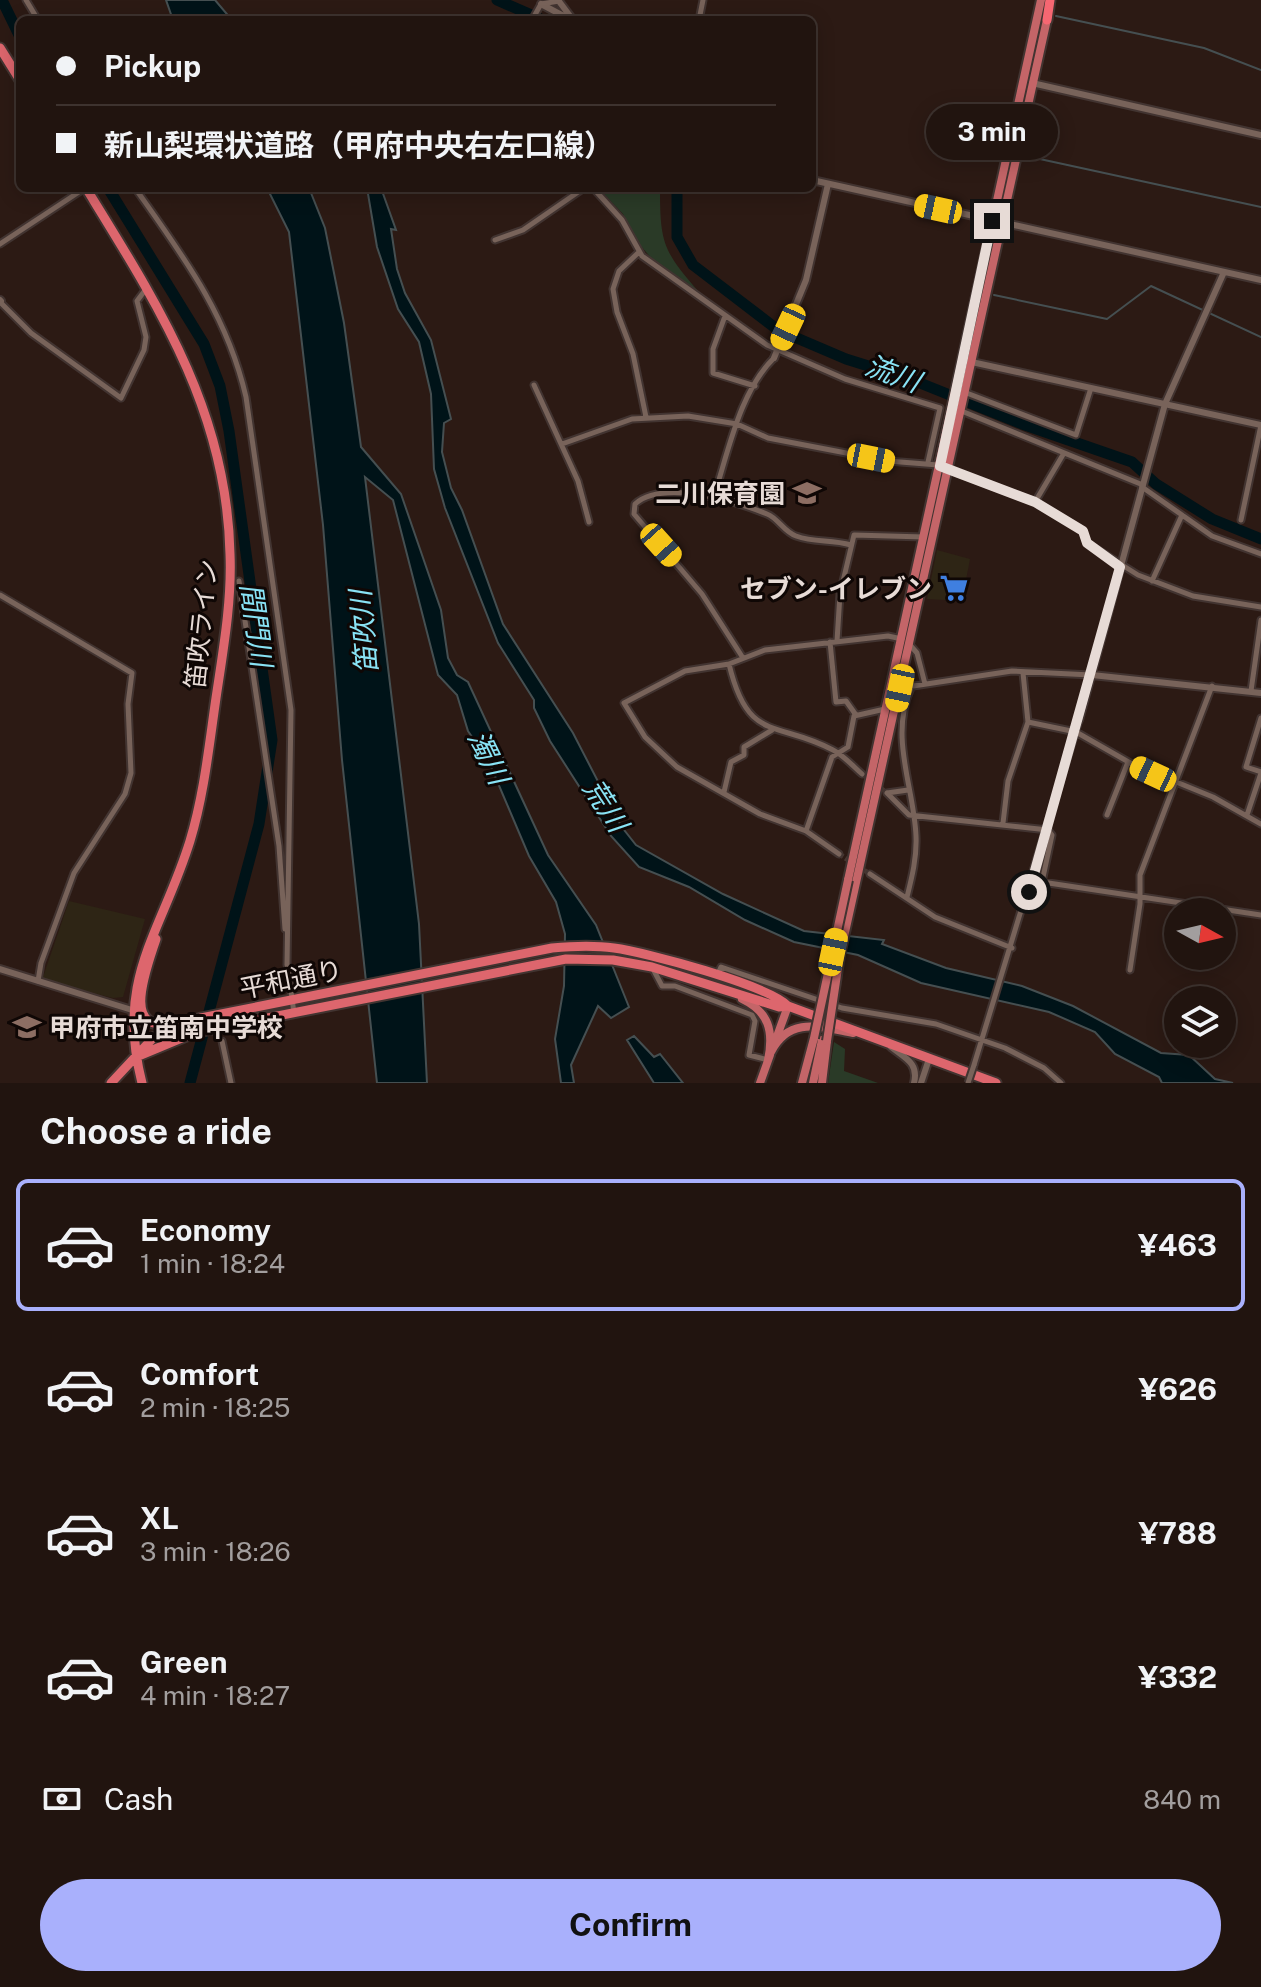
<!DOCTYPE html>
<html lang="en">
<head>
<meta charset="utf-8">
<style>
  :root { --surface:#21140f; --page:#2d211d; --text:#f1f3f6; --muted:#a29e9e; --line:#3e332f; --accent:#a9b0fc }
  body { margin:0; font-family:"Public Sans","Noto Sans JP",sans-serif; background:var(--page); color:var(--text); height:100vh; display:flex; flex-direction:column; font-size:30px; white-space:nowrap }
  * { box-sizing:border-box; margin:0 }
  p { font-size:26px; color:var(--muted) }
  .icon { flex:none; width:44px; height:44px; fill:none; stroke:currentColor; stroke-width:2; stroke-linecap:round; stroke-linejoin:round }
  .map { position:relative; height:1083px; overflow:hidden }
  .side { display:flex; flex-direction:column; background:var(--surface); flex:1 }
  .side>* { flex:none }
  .hud { position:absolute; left:16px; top:16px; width:800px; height:176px; border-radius:12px; box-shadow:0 4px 20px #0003,0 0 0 2px var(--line); display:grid; align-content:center; height:176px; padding:0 40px; background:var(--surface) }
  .needle { width:52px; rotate:98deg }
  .fabs { position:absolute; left:1164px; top:898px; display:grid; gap:16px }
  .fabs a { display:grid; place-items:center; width:72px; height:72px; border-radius:50%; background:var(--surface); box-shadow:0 4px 20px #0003,0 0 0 2px var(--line); font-size:40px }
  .end { position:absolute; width:36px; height:36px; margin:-18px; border:10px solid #e7dbd6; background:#111; box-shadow:0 0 0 4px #111 }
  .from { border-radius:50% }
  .bubble { position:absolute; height:56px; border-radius:28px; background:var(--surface); box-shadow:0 4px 20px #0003,0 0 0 2px var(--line); font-size:26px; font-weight:700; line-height:56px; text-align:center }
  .car { position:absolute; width:24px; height:48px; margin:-24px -12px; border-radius:10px; box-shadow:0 0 6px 2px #0007; background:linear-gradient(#f5c518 24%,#345 0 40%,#f5c518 0 76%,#345 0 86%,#f5c518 0) }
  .hud b { display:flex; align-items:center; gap:28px; height:76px; font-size:30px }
  .hud b+b { border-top:2px solid var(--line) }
  .hud i { width:20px; height:20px; background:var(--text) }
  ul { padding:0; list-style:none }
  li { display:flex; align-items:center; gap:24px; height:132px; margin:0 16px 12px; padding:0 24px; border:4px solid transparent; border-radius:12px }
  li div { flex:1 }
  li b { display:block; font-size:30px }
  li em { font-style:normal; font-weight:700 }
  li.current { border-color:var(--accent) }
  li>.icon { width:72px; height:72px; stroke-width:1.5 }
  h2 { padding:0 40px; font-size:36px; line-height:96px }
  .pay { display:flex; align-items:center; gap:20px; height:88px; padding:0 40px; font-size:30px }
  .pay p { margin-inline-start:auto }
  .primary-button { display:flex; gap:16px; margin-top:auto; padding:16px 40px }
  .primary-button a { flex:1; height:92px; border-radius:48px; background:var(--accent); color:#111; font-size:32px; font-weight:700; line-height:92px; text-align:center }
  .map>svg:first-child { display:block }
</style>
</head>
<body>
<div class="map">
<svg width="1261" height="1083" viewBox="0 0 1261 1083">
  <rect width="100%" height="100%" fill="#2c1a14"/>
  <path fill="#2e2515" d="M937,550L970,559L962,601L927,599Z
    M69,901L145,919L123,997L113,998L42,980Z"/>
  <path fill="#2a3a27" d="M598,188H660C660,243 663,251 699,292L653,260L639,244L623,214Z
    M834,1042L845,1049L844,1071L878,1083H828Z"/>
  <path fill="#001318" stroke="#454f51" stroke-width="2" d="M166,0H215L232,20H173Z
    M267,188H309L325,228L344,323L361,447L401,494L441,610L448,658L457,675L468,682L548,855L596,925L629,1007L611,1018L598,1006L571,1065L574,1083H561L555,1039L564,986L565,934L556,902L529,856L489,762L468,731L457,695L438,675L393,500L365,477L419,924L427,1083H377L342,760L323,525L289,232Z
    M367,188H381L396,230L391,229L397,269L405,293L431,340L451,419L444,423L442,452L451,488L462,510L503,624L573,733L621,826L636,845L723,894L804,931L884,940L882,944L946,968L1022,986L1073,1006L1161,1053L1189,1055L1215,1079L1233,1083H1162L1159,1077L1115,1054L1095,1032L1049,1012L921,983L858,955L794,942L745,920L689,887L639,867L611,836L550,741L534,708V700L498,643L445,508L434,469L431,394L419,342L398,309L377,247Z
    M634,1036L654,1057L660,1054L683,1083H654L627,1040Z"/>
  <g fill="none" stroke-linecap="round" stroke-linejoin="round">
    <path stroke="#454f51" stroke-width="2" d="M1056,16L1204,48L1261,70
      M1026,156L1261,207
      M994,295L1107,319L1151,286L1261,337"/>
    <path stroke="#001318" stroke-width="11" d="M2,0L20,37
      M497,0L543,20
      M108,188L204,344L220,386L229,431L272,740L259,824L190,1083
      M677,188V237L693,265L778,330L846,359L910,379L1022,424L1132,462L1156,484L1212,519L1261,539"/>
    <path stroke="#483731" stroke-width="5" stroke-dasharray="5 2.5" stroke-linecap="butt" d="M862,774L887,793
      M839,854L870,874"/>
    <defs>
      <path id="minor" d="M26,0L38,20
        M532,20L541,4L559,1
        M699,20L703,0
        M135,188C183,256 227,314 246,397L291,710L287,965
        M593,188L622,220L642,256L767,345L845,379L940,408L928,462
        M495,240L523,230L584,188
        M0,244L85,188
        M639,252L619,271L613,289L617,312L633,354L646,417
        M0,302L31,333L121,398L144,350L146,337L137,301L146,289
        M725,316L713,349V373L755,386
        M534,385L578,481L589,522
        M964,392L1076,435L1091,388
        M959,410L1143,485
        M562,444L632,419L688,416L737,424L768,438L888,461L938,465
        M947,469L1035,502L1083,531L1087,543L1138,575L1193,596L1261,607
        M1142,487L1212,536L1261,554
        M713,499C728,454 739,392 774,358
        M1035,502L1064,453
        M1241,520L1261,425
        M239,581L279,846L285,929
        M1152,581L1182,515
        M0,595L132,673L128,704L131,773L125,794L74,873L41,963L38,981
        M837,641L840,594L854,535L924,537
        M830,642L836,702L846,701L856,715
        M910,645L917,653L925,684
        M743,658L702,594L634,514L635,504C663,479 735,501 767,514C778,518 784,532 796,536C815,543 831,539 851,545
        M729,664C748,744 777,720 833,750C843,755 853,766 862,774
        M900,688L1012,671L1091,675
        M1251,691L1261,620
        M1261,718L1246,767L1261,772
        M1028,722L1076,732L1132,764L1213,797L1261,824
        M724,792L731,762L744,755V747L772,730
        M887,793L909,815L1048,830L1052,835L1042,882L1261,915
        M887,793L908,790
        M1107,815L1128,762
        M1247,815L1261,773
        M1003,823L1008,781L1028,722L1023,673
        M806,831L832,757L848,747L854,716L885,709
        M839,854L806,831L760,814L677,767L645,737L624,703L685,671L729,664L765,650L888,636L902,639
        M870,874L935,917L1012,948
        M907,897C912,877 917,857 916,836C914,787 889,737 911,688
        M287,963L294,1013
        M652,967L662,986H675L752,1015L755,1021L749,1055L768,1060
        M1130,970L1140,904V875L1212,686
        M717,976L721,967L842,1008L936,1024L1005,1048L1044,1068L1061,1083
        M222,1041L231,1083
        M974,1065L1079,720"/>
      <path id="tertiary" d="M558,0L573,20
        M541,4L571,20
        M1032,83L1261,135
        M812,180L1261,280
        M0,300L1,301
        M774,358L806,280L828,184
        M967,361L1261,425
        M1092,675L1261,693
        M1079,720L1165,404L1224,272
        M0,969L132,1010
        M891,1047C905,1058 919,1063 914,1083
        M921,1083L929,1059"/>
      <path id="primary" d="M848,880L1041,0
        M840,955L1048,15
        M742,999C769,1012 774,1031 768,1060
        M776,1039L788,1006
        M771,1052C789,1016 820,1027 853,1033
        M760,1083L770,1055
        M802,1083L814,1038
        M813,1083L822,1040
        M822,1083L827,1041"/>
      <path id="trunk" d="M0,48L20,80
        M86,188C158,305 227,411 230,554C232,601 223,651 216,698C209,746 204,795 190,841C161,934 115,978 142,1083
        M156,939C147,967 118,1039 176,1021
        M136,1057L196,1032L566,959L613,960L652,967L779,1007L788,1006L996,1083
        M111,1083L153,1038L201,1018L552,948C573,946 593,945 614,948C645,952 768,985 788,1006"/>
      <path id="motorway" d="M1047,20L1050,0"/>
    </defs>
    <use href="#minor" stroke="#423431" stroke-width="9"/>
    <use href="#tertiary" stroke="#423431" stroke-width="10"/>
    <use href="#primary" stroke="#423431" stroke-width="12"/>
    <use href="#trunk" stroke="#423431" stroke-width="13"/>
    <use href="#motorway" stroke="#423431" stroke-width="13"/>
    <use href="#minor" stroke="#78635a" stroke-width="5"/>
    <use href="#tertiary" stroke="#78635a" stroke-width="6"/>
    <use href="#primary" stroke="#c46568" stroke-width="8"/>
    <use href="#trunk" stroke="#dd666d" stroke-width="9"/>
    <use href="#motorway" stroke="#f66772" stroke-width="9"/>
    <defs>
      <path id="minor-bridge" d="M968,1083L974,1065"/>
      <path id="primary-bridge" d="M814,1038L848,880
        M827,1041L840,955"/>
    </defs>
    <use href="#minor-bridge" stroke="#423431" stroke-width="9" stroke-linecap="butt"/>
    <use href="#primary-bridge" stroke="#423431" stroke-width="12" stroke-linecap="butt"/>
    <use href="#minor-bridge" stroke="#78635a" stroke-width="5"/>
    <use href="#primary-bridge" stroke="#c46568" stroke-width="8"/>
  </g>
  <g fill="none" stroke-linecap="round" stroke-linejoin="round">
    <path stroke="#e7dbd6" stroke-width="10" d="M992,221L940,466L1035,502L1083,531L1087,543L1120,567L1029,892"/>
  </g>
  <defs>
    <symbol id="school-bare" viewBox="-9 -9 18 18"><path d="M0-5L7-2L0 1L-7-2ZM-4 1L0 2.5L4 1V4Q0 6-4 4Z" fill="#8d6e63" stroke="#0f0705" stroke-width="2.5" paint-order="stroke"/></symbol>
    <symbol id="supermarket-bare" viewBox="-9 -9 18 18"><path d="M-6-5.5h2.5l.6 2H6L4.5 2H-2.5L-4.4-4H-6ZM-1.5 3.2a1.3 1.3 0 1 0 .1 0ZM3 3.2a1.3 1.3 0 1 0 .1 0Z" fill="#3f7fe0" stroke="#0f0705" stroke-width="2.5" paint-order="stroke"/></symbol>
  </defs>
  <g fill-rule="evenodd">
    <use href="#school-bare" x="787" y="473" width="40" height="40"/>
    <use href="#supermarket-bare" x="934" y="568" width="40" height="40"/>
    <use href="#school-bare" x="7" y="1007" width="40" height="40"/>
  </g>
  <g text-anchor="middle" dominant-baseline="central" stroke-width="6" stroke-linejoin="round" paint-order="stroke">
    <g font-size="26" font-weight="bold" fill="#e7dbd6" stroke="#0f0705" text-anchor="end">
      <text x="785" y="493">二川保育園</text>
      <text x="932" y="588">セブン-イレブン</text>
      <text x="49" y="1027" text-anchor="start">甲府市立笛南中学校</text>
    </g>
    <g font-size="26" fill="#e7dbd6" stroke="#0f0705">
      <text transform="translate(201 624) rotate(-84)">笛吹ライン</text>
      <text transform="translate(291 979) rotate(-11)">平和通り</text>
    </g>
    <g font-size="28" font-style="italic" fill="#89e3f5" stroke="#0f0705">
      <text transform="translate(893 373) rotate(20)">流川</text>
      <text transform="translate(257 625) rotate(82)">間門川</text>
      <text transform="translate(363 632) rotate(-95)">笛吹川</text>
      <text transform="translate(489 757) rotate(64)">濁川</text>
      <text transform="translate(606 805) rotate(57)">荒川</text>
    </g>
  </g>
</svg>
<div class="fabs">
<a><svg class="needle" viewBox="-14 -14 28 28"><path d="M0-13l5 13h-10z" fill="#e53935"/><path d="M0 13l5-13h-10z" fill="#a29e9e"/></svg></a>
<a><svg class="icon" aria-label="layers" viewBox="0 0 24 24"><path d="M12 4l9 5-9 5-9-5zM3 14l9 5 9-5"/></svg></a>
</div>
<i class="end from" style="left:1029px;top:892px"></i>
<i class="end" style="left:992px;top:221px"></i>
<div class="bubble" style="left:926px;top:104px;width:132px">3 min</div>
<i class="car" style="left:938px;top:209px;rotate:282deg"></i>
<i class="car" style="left:788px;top:327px;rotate:205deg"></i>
<i class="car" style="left:871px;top:458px;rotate:101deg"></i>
<i class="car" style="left:661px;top:545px;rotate:138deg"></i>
<i class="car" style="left:900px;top:688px;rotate:192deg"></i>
<i class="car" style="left:1153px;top:774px;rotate:295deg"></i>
<i class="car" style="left:833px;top:952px;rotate:12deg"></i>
<div class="hud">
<b><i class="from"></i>Pickup</b>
<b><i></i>新山梨環状道路（甲府中央右左口線）</b>
</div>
</div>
<section class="side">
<h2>Choose a ride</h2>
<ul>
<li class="current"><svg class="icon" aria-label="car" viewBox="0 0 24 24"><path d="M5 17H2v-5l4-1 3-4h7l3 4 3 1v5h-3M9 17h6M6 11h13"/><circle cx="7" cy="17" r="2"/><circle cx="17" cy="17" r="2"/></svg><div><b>Economy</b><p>1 min · 18:24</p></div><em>¥463</em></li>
<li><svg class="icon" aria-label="car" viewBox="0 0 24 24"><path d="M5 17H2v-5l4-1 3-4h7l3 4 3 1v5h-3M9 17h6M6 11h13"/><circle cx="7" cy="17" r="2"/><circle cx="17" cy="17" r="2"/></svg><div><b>Comfort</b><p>2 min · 18:25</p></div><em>¥626</em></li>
<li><svg class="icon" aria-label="car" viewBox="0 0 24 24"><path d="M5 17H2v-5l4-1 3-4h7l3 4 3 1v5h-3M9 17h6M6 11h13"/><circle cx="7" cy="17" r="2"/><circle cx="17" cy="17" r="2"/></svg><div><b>XL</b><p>3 min · 18:26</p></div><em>¥788</em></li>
<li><svg class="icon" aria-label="car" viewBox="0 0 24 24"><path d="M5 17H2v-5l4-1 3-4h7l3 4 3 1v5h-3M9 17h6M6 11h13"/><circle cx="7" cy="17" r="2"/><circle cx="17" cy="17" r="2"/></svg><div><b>Green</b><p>4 min · 18:27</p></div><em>¥332</em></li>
</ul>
<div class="pay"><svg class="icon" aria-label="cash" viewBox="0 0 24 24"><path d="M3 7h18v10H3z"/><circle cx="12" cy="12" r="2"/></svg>Cash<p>840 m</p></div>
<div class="primary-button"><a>Confirm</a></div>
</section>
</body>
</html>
